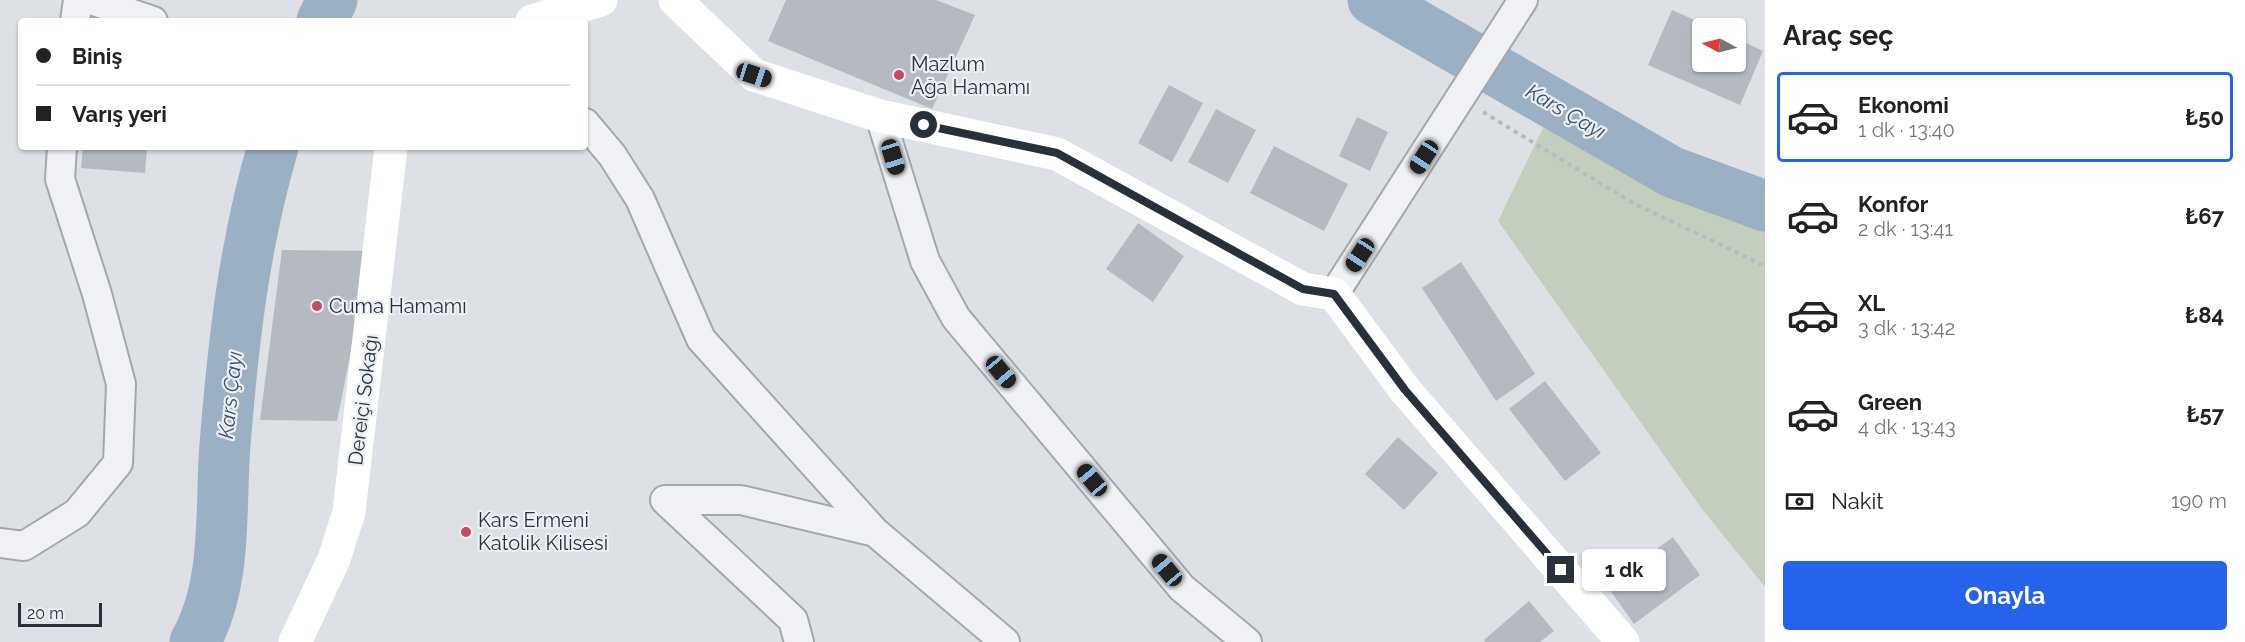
<!DOCTYPE html>
<html lang="tr">
<head>
<meta charset="utf-8">
<style>
  :root { --surface:#fff; --page:#f2f2f2; --text:#222; --muted:#767676; --line:#e0e0e0; --accent:#2563eb }
  body { margin:0; font-family:Raleway,sans-serif; background:var(--page); color:var(--text); height:100vh; display:flex; flex-direction:column; font-size:22px; white-space:nowrap }
  * { box-sizing:border-box; margin:0 }
  p { font-size:20px; color:var(--muted) }
  .icon { flex:none; width:33px; height:33px; fill:none; stroke:currentColor; stroke-width:2; stroke-linecap:round; stroke-linejoin:round }
  .map { position:relative; flex:1; overflow:hidden }
  .side { display:flex; flex-direction:column; background:var(--surface); width:480px }
  .side>* { flex:none }
  .guide { position:absolute; left:18px; top:18px; width:570px; height:132px; border-radius:6px; box-shadow:0 2px 4px #0004; display:grid; align-content:center; height:132px; padding:0 18px; background:var(--surface) }
  .needle { width:39px; rotate:277deg }
  .tools { position:absolute; left:1692px; top:18px; display:grid; gap:12px }
  .tools a { display:grid; place-items:center; width:54px; height:54px; border-radius:6px; background:var(--surface); box-shadow:0 2px 4px #0004; font-size:30px }
  .scale { position:absolute; left:18px; bottom:15px; width:84px; box-sizing:border-box; padding-left:6px; border:3px solid #28303a; border-top:0; font-size:16px; line-height:21px; white-space:nowrap; color:#28303a; -webkit-text-stroke:4px #eceff3; paint-order:stroke }
  .end { position:absolute; width:27px; height:27px; margin:-14px; border:8px solid #28303a; background:#fff; box-shadow:0 0 0 3px #fff }
  .from { border-radius:50% }
  .bubble { position:absolute; height:42px; border-radius:6px; background:var(--surface); box-shadow:0 2px 4px #0004; font-size:20px; font-weight:700; line-height:42px; text-align:center }
  .car { position:absolute; width:18px; height:36px; margin:-18px -9px; border-radius:8px; box-shadow:0 0 4px 2px #0007; background:linear-gradient(#222 24%,#8ab4d8 0 40%,#222 0 76%,#8ab4d8 0 86%,#222 0) }
  .guide b { display:flex; align-items:center; gap:21px; height:57px; font-size:22px }
  .guide b+b { border-top:2px solid var(--line) }
  .guide i { width:15px; height:15px; background:var(--text) }
  ul { padding:0; list-style:none }
  li { display:flex; align-items:center; gap:18px; height:90px; margin:0 12px 9px; padding:0 6px; border:3px solid transparent; border-radius:6px }
  li div { flex:1 }
  li b { display:block; font-size:22px }
  li em { font-style:normal; font-weight:700 }
  li.selected { border-color:var(--accent) }
  li>.icon { width:54px; height:54px; stroke-width:1.5 }
  h2 { padding:0 18px; font-size:27px; line-height:72px }
  .pay { display:flex; align-items:center; gap:15px; height:66px; padding:0 18px; font-size:22px }
  .pay p { margin-inline-start:auto }
  .button { display:flex; gap:12px; margin-top:auto; padding:12px 18px }
  .button a { flex:1; height:69px; border-radius:6px; background:var(--accent); color:#fff; font-size:24px; font-weight:700; line-height:69px; text-align:center }
  main { display:flex; flex:1; min-height:0 }
  .map>svg:first-child { display:block }
</style>
</head>
<body>
<main>
<div class="map">
<svg width="1765" height="642" viewBox="0 0 1765 642">
  <rect width="100%" height="100%" fill="#dde1e5"/>
  <path fill="#c4cebf" d="M1544,126L1673,198L1765,230V587L1702,509L1498,221Z"/>
  <g fill="none" stroke-linecap="round" stroke-linejoin="round">
    <path stroke="#9bb0c2" stroke-width="51" d="M1373,0L1672,172L1765,206
      M322,21L332,0
      M195,642C228,583 220,510 225,445C233,344 244,245 273,147"/>
  </g>
  <path fill="#b5bac1" d="M786,0H936L975,15L932,109L768,41Z
    M1672,10L1713,28H1702V62H1736V38L1763,51L1740,105L1648,65Z
    M1169,85L1203,103L1172,162L1138,143Z
    M1216,109L1256,130L1228,183L1188,162Z
    M1357,117L1388,132L1370,171L1339,156Z
    M1274,146L1348,184L1324,231L1250,193Z
    M83,147H147L145,173L81,168Z
    M1138,223L1184,256L1153,302L1106,269Z
    M282,250L371,251L337,421L260,420Z
    M1461,262L1535,374L1496,401L1422,288Z
    M1545,381L1601,453L1565,481L1509,409Z
    M1398,437L1438,473L1404,510L1365,474Z
    M1673,537L1700,575L1634,624L1607,586Z
    M1529,601L1554,631L1540,642H1485L1484,640Z"/>
  <g fill="none" stroke-linecap="round" stroke-linejoin="round">
    <defs>
      <path id="street" d="M91,0L153,21
        M75,21L78,0
        M880,116L925,261L956,318L1182,588L1247,642
        M585,123L612,155L640,199L701,339L875,532L741,500H665L793,620L799,642
        M1334,294L1523,0
        M875,532L1005,642
        M0,543L24,546L77,513L118,463L121,384L97,294L60,179L62,147"/>
    </defs>
    <use href="#street" stroke="#a3a8ae" stroke-width="32"/>
    <path stroke="#b7bbc0" stroke-width="4" stroke-dasharray="4.5 4.5" stroke-linecap="butt" d="M1483,112L1633,203L1765,266"/>
    <use href="#street" stroke="#eff1f4" stroke-width="28"/>
    <path stroke="#fff" stroke-width="33" d="M675,0L754,75L880,116L1057,154L1303,289L1334,294L1405,390L1623,642
      M532,21L601,0
      M295,642L334,559L349,512L391,147"/>
  </g>
  <g fill="none" stroke-linecap="round" stroke-linejoin="round">
    <path stroke="#28303a" stroke-width="8" d="M924,125L1057,153L1303,289L1334,294L1405,390L1561,570"/>
  </g>
  <g fill="#bf4d65" stroke="#eceff3" stroke-width="2">
    <circle cx="899" cy="75" r="6"/>
    <circle cx="317" cy="306" r="6"/>
    <circle cx="466" cy="532" r="6"/>
  </g>
  <g text-anchor="middle" dominant-baseline="central" stroke-width="4.5" stroke-linejoin="round" paint-order="stroke">
    <g font-size="20" fill="#28303a" stroke="#eceff3" text-anchor="start">
      <text x="911" y="64">Mazlum<tspan x="911" dy="23">Ağa Hamamı</tspan></text>
      <text x="329" y="306">Cuma Hamamı</text>
      <text x="478" y="520">Kars Ermeni<tspan x="478" dy="23">Katolik Kilisesi</tspan></text>
    </g>
    <g font-size="20" fill="#28303a" stroke="#eceff3">
      <text transform="translate(363 400) rotate(-83)">Dereiçi Sokağı</text>
    </g>
    <g font-size="21" font-style="italic" fill="#375069" stroke="#eceff3">
      <text transform="translate(1566 111) rotate(30)">Kars Çayı</text>
      <text transform="translate(230 395) rotate(-84)">Kars Çayı</text>
    </g>
  </g>
</svg>
<div class="tools">
<a><svg class="needle" viewBox="-14 -14 28 28"><path d="M0-13l5 13h-10z" fill="#e53935"/><path d="M0 13l5-13h-10z" fill="#767676"/></svg></a>
</div>
<div class="scale">20 m</div>
<i class="end from" style="left:924px;top:125px"></i>
<i class="end" style="left:1561px;top:570px"></i>
<div class="bubble" style="left:1582px;top:549px;width:84px">1 dk</div>
<i class="car" style="left:754px;top:75px;rotate:108deg"></i>
<i class="car" style="left:893px;top:157px;rotate:163deg"></i>
<i class="car" style="left:1424px;top:157px;rotate:213deg"></i>
<i class="car" style="left:1360px;top:255px;rotate:213deg"></i>
<i class="car" style="left:1001px;top:372px;rotate:140deg"></i>
<i class="car" style="left:1092px;top:480px;rotate:320deg"></i>
<i class="car" style="left:1167px;top:570px;rotate:320deg"></i>
<div class="guide">
<b><i class="from"></i>Biniş</b>
<b><i></i>Varış yeri</b>
</div>
</div>
<section class="side">
<h2>Araç seç</h2>
<ul>
<li class="selected"><svg class="icon" aria-label="car" viewBox="0 0 24 24"><path d="M5 17H2v-5l4-1 3-4h7l3 4 3 1v5h-3M9 17h6M6 11h13"/><circle cx="7" cy="17" r="2"/><circle cx="17" cy="17" r="2"/></svg><div><b>Ekonomi</b><p>1 dk · 13:40</p></div><em>₺50</em></li>
<li><svg class="icon" aria-label="car" viewBox="0 0 24 24"><path d="M5 17H2v-5l4-1 3-4h7l3 4 3 1v5h-3M9 17h6M6 11h13"/><circle cx="7" cy="17" r="2"/><circle cx="17" cy="17" r="2"/></svg><div><b>Konfor</b><p>2 dk · 13:41</p></div><em>₺67</em></li>
<li><svg class="icon" aria-label="car" viewBox="0 0 24 24"><path d="M5 17H2v-5l4-1 3-4h7l3 4 3 1v5h-3M9 17h6M6 11h13"/><circle cx="7" cy="17" r="2"/><circle cx="17" cy="17" r="2"/></svg><div><b>XL</b><p>3 dk · 13:42</p></div><em>₺84</em></li>
<li><svg class="icon" aria-label="car" viewBox="0 0 24 24"><path d="M5 17H2v-5l4-1 3-4h7l3 4 3 1v5h-3M9 17h6M6 11h13"/><circle cx="7" cy="17" r="2"/><circle cx="17" cy="17" r="2"/></svg><div><b>Green</b><p>4 dk · 13:43</p></div><em>₺57</em></li>
</ul>
<div class="pay"><svg class="icon" aria-label="cash" viewBox="0 0 24 24"><path d="M3 7h18v10H3z"/><circle cx="12" cy="12" r="2"/></svg>Nakit<p>190 m</p></div>
<div class="button"><a>Onayla</a></div>
</section>
</main>
</body>
</html>
